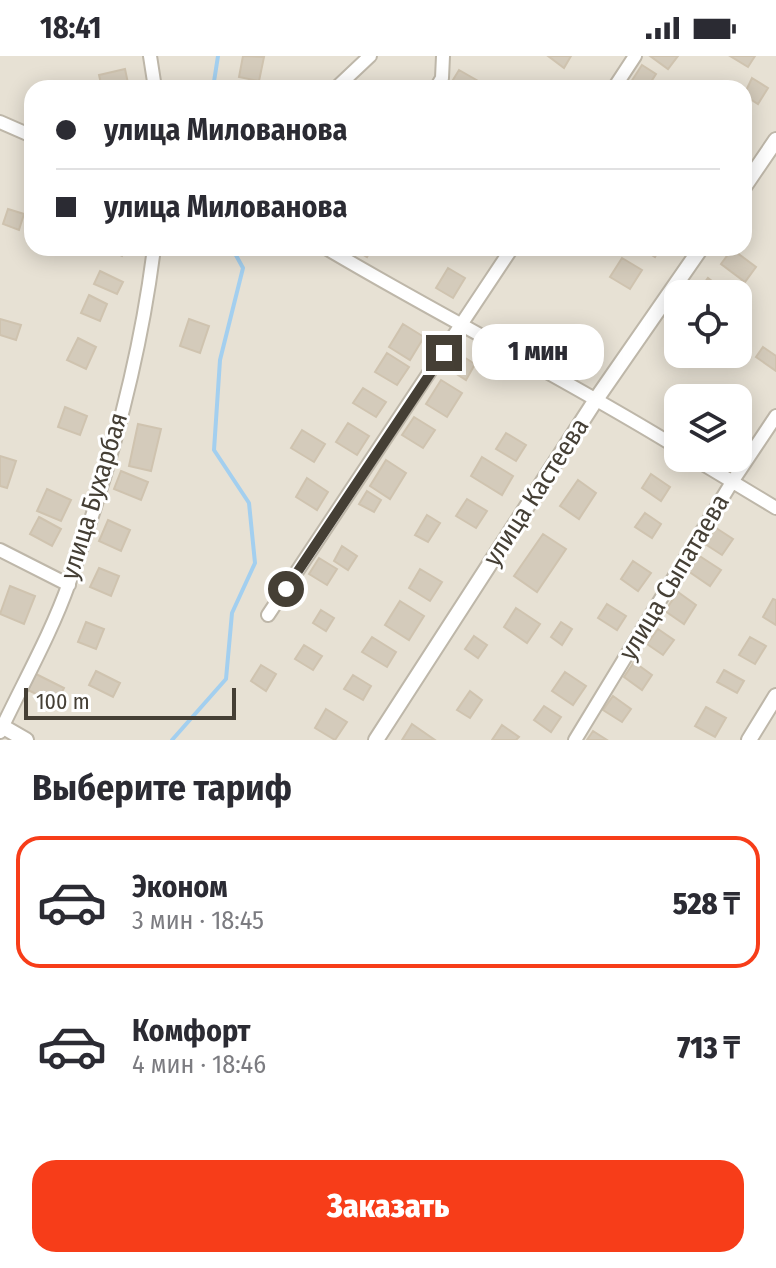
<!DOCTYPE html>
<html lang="ru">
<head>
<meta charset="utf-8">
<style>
  :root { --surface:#fff; --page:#f2f2f3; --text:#2b2b33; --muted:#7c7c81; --line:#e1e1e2; --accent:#f73d19 }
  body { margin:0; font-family:"Fira Sans Condensed",sans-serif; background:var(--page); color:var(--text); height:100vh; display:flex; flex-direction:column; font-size:30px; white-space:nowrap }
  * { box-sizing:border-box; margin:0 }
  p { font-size:26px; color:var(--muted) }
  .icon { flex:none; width:44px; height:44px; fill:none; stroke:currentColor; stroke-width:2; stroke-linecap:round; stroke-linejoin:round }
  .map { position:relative; height:684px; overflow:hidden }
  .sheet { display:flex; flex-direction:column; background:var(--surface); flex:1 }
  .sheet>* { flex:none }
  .hud { position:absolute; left:24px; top:24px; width:728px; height:176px; border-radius:24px; box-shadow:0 4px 20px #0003; display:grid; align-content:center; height:176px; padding:0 32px; background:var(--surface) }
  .controls { position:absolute; left:664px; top:224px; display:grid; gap:16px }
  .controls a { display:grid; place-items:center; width:88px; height:88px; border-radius:16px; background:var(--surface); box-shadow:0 4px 20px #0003; font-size:40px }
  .scale { position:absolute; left:24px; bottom:20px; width:212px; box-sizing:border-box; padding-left:8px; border:4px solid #453f35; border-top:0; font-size:22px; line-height:28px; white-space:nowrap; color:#453f35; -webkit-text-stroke:6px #fff; paint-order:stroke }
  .end { position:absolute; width:36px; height:36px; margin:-18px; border:10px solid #453f35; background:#fff; box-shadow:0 0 0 4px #fff }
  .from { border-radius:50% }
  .bubble { position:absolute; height:56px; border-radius:24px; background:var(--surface); box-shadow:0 4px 20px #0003; font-size:26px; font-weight:800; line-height:56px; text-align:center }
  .hud b { display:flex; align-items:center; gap:28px; height:76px; font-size:30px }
  .hud b+b { border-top:2px solid var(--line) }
  .hud i { width:20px; height:20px; background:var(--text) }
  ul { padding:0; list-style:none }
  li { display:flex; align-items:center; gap:24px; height:132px; margin:0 16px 12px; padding:0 16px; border:4px solid transparent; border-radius:24px }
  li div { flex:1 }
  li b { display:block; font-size:30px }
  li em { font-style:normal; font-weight:800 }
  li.on { border-color:var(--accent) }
  li>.icon { width:72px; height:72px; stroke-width:1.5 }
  h2 { padding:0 32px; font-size:36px; line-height:96px }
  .button { display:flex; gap:16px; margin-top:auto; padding:16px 32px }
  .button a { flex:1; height:92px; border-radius:24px; background:var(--accent); color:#fff; font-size:32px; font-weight:800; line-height:92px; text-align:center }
  .status { display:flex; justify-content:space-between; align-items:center; height:56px; padding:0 40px; background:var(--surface); direction:ltr }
  .status svg { height:22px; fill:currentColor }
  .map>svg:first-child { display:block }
</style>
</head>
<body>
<div class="status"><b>18:41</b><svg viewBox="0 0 49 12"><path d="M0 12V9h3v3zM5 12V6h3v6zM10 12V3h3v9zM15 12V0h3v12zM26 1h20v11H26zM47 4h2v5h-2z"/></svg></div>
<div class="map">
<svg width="776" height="684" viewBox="0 0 776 684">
  <rect width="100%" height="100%" fill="#f3efe6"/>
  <path fill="#e7e1d4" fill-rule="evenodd" d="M0,0H776V684H0ZM32,32H744V192H32ZM678,238H738V298H678ZM678,342H738V402H678Z"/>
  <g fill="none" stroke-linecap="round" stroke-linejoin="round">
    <path stroke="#a3cfef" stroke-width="4" d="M213,32L218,0
      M172,684L226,623L232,557L255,507L249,447L214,394L220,304L243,212L232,192"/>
  </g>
  <path fill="#d4cbbb" stroke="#cfc3af" stroke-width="2" d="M243,0L264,1L259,25L239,21Z
    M548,0H571L564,12Z
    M650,0H678L668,13Z
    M730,0H755L748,11Z
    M642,9L656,18L647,32L631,26Z
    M125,13L129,32H102L99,19Z
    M459,14L480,26L476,32H448Z
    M752,22L768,32L758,48L744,39Z
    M8,153L24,158L19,174L3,168Z
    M106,192H126L122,200Z
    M352,192H372L367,201Z
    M641,192H660L655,201Z
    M732,193L756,211L745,226L721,208Z
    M622,202L642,214L630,233L610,221Z
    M448,212L465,222L453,242L436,232Z
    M100,215L123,226L117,238L94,228Z
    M708,222L729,238H696Z
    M89,239L107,248L100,265L81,257Z
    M0,263L21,269L16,284L0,279Z
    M189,263L209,270L200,297L180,290Z
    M403,268L424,281L410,304L389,291Z
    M78,282L96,291L86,313L67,304Z
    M763,291L776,300V315L756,301Z
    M454,295L475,308L466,324L444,310Z
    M387,297L409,311L397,329L375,316Z
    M441,324L462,337L447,361L426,348Z
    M363,332L386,346L376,361L353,347Z
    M65,351L87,360L80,379L58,371Z
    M414,361L435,374L423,392L402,379Z
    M348,367L369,380L357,399L336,386Z
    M138,368L161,373L151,415L129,410Z
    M302,374L325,388L314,406L291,392Z
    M506,377L526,389L516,405L496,393Z
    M0,400L16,405L7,432L0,430Z
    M482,401L513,420L502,439L471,420Z
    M386,404L406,417L390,443L370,430Z
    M121,415L148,426L141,444L114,433Z
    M651,418L670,431L661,445L642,432Z
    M307,422L328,436L317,454L296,441Z
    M578,424L596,437L579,463L560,450Z
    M47,433L71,444L61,465L37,455Z
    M367,435L381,444L374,456L359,448Z
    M467,443L487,455L476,472L456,460Z
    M645,457L661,468L652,482L635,471Z
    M427,459L440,467L428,486L415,479Z
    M39,461L61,473L52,490L30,478Z
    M108,464L130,474L121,495L99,485Z
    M713,470L733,483L722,499L702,486Z
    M543,478L566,493L537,536L514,520Z
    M342,490L357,500L348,514L334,505Z
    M698,499L721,514L710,530L688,515Z
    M319,502L337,513L327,529L309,518Z
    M633,505L651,517L638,535L621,523Z
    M99,512L119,520L111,540L90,531Z
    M420,513L442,526L430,545L409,532Z
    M10,530L35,540L24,568L0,558Z
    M678,536L696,549L684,568L665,555Z
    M773,543L776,544V569L763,561Z
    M400,545L424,560L409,584L385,569Z
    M607,548L626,560L617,574L598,562Z
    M516,552L540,568L527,587L504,571Z
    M321,554L334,562L326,575L313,567Z
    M86,566L104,573L96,593L78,586Z
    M561,566L572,573L562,589L551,581Z
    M658,573L674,584L663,599L647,588Z
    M474,580L487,589L478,602L465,593Z
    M372,581L396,596L387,611L362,596Z
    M750,581L766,590L755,608L739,599Z
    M304,589L322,600L313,614L295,603Z
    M634,606L652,619L642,634L624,621Z
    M261,609L276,618L266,635L251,625Z
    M724,614L744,625L737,637L717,626Z
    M96,615L120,627L113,641L89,629Z
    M565,616L586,630L573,649L552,635Z
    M36,618L64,632L56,648L28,634Z
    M353,619L371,630L363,644L344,633Z
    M470,635L482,644L470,662L457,654Z
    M613,640L631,653L622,666L603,654Z
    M544,650L561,661L551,676L534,664Z
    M706,651L726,662L715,681L695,670Z
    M326,653L347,666L335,684L315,672Z
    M412,668L435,684H402Z
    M502,669L519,681L516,684H492Z
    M593,675L607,684H587Z"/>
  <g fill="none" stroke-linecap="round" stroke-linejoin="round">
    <defs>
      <path id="minor" d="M150,0L155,32
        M336,32L370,0
        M436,32L442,22L443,0
        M614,32L635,0
        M0,66L32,80
        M326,192C442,261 563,321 678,392
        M693,402L776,452
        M0,494L69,529
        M268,559L512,192
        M0,676C23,627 51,578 69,527C108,420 140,305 154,192
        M575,684L732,426L776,360"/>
      <path id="tertiary" d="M744,131L776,84
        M0,669L26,684
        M376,684L597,342L701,192
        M749,684L776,640"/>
    </defs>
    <use href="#minor" stroke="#beb7a9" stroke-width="16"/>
    <use href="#tertiary" stroke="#beb7a9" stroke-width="18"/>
    <use href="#minor" stroke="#fff" stroke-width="12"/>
    <use href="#tertiary" stroke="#fff" stroke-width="14"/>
  </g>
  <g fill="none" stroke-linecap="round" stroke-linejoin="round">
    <path stroke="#453f35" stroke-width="10" d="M286,533L444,297"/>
  </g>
  <g text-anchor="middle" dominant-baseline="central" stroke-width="6" stroke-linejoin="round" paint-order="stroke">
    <g font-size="26" fill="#453f35" stroke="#fff">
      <text transform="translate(536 436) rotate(-57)">улица Кастеева</text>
      <text transform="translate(94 440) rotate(-73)">улица Бухарбая</text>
      <text transform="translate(674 521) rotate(-59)">улица Сыпатаева</text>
    </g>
  </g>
</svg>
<div class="controls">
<a><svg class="icon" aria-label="locate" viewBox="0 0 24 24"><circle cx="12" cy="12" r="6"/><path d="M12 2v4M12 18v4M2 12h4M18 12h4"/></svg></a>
<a><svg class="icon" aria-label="layers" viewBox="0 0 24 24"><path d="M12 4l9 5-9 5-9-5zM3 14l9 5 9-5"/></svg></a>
</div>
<div class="scale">100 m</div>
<i class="end from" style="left:286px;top:533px"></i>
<i class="end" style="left:444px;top:297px"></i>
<div class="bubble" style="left:472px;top:268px;width:132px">1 мин</div>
<div class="hud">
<b><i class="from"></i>улица Милованова</b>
<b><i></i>улица Милованова</b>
</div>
</div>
<section class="sheet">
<h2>Выберите тариф</h2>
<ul>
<li class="on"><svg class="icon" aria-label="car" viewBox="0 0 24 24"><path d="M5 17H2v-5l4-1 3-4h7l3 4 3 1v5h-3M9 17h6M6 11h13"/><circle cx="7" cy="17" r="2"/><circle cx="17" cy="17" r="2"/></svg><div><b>Эконом</b><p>3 мин · 18:45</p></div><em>528 ₸</em></li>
<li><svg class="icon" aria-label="car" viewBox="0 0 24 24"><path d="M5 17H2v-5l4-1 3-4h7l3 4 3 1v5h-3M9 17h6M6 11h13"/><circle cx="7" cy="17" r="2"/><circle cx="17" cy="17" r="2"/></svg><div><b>Комфорт</b><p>4 мин · 18:46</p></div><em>713 ₸</em></li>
</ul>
<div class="button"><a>Заказать</a></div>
</section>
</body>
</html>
